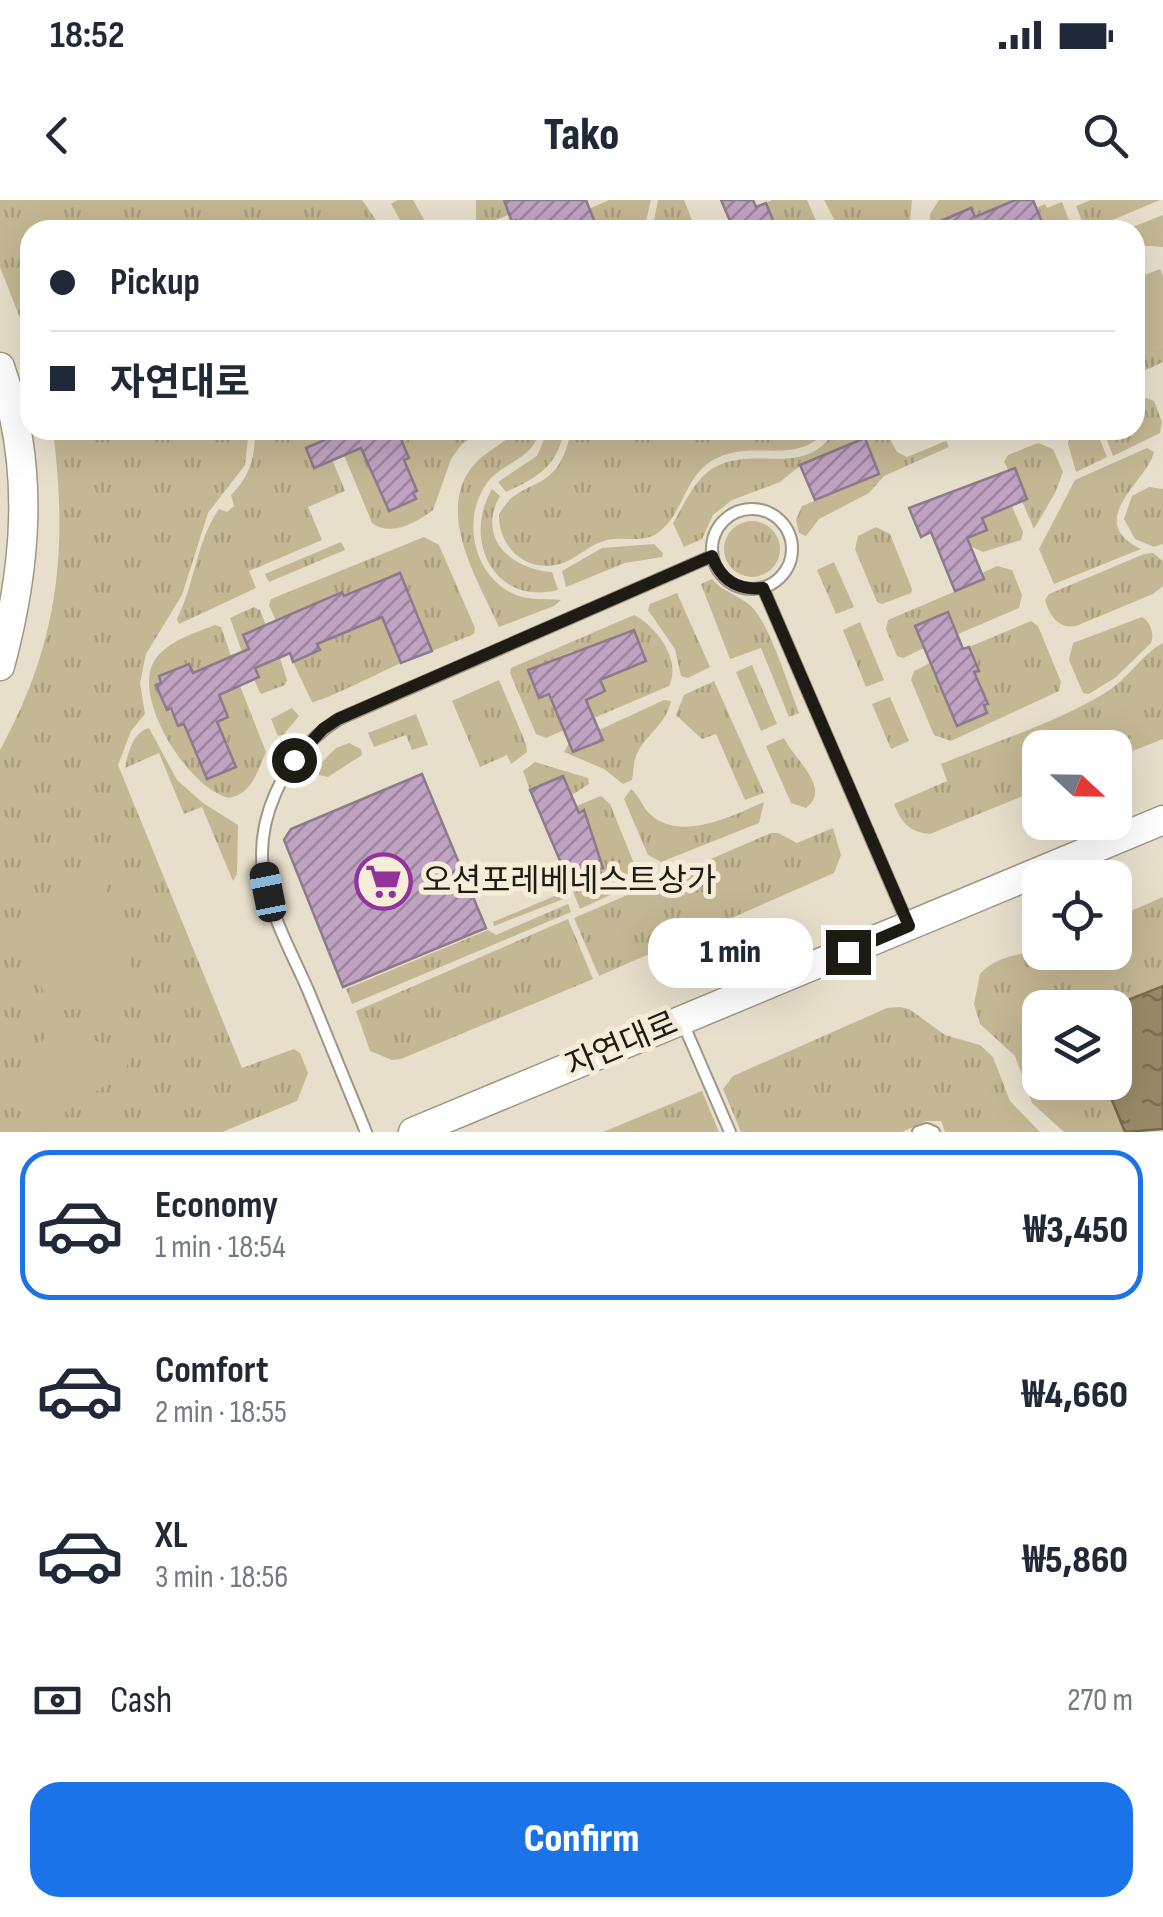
<!DOCTYPE html>
<html lang="en">
<head>
<meta charset="utf-8">
<style>
  :root { --surface:#fff; --page:#f6f6f7; --text:#1f2937; --muted:#747a83; --line:#e0e1e3; --accent:#1a73e8 }
  body { margin:0; font-family:"Sofia Sans Condensed","Noto Sans KR",sans-serif; background:var(--page); color:var(--text); height:100vh; display:flex; flex-direction:column; font-size:38px; white-space:nowrap }
  * { box-sizing:border-box; margin:0 }
  p { font-size:32px; color:var(--muted) }
  .icon { flex:none; width:55px; height:55px; fill:none; stroke:currentColor; stroke-width:2; stroke-linecap:round; stroke-linejoin:round }
  .map { position:relative; height:932px; overflow:hidden }
  .details { display:flex; flex-direction:column; background:var(--surface); flex:1 }
  .details>* { flex:none }
  .guide { position:absolute; left:20px; top:20px; width:1125px; height:220px; border-radius:30px; box-shadow:0 10px 40px #0002; display:grid; align-content:center; height:220px; padding:0 30px; background:var(--surface) }
  .needle { width:65px; rotate:112deg }
  .fabs { position:absolute; left:1022px; top:530px; display:grid; gap:20px }
  .fabs a { display:grid; place-items:center; width:110px; height:110px; border-radius:20px; background:var(--surface); box-shadow:0 10px 40px #0002; font-size:50px }
  .end { position:absolute; width:45px; height:45px; margin:-22px; border:12px solid #1d1b13; background:#fff; box-shadow:0 0 0 5px #fff }
  .from { border-radius:50% }
  .bubble { position:absolute; height:70px; border-radius:30px; background:var(--surface); box-shadow:0 10px 40px #0002; font-size:32px; font-weight:800; line-height:70px; text-align:center }
  .car { position:absolute; width:30px; height:60px; margin:-30px -15px; border-radius:12px; box-shadow:0 0 8px 2px #0007; background:linear-gradient(#222 24%,#8ab4d8 0 40%,#222 0 76%,#8ab4d8 0 86%,#222 0) }
  .guide b { display:flex; align-items:center; gap:35px; height:95px; font-size:38px }
  .guide b+b { border-top:2px solid var(--line) }
  .guide i { width:25px; height:25px; background:var(--text) }
  ul { padding:18px 0 0; list-style:none }
  li { display:flex; align-items:center; gap:30px; height:150px; margin:0 20px 15px; padding:0 10px; border:5px solid transparent; border-radius:30px }
  li div { flex:1 }
  li b { display:block; font-size:38px }
  li em { font-style:normal; font-weight:800 }
  li.current { border-color:var(--accent) }
  li>.icon { width:90px; height:90px; stroke-width:1.5 }
  .pay { display:flex; align-items:center; gap:25px; height:110px; padding:0 30px; font-size:38px }
  .pay p { margin-inline-start:auto }
  .button { display:flex; gap:20px; margin-top:auto; padding:20px 30px }
  .button a { flex:1; height:115px; border-radius:30px; background:var(--accent); color:#fff; font-size:40px; font-weight:800; line-height:115px; text-align:center }
  .status { display:flex; justify-content:space-between; align-items:center; height:70px; padding:0 50px; background:var(--surface); direction:ltr }
  .status svg { height:28px; fill:currentColor }
  header { display:flex; justify-content:space-between; align-items:center; height:130px; padding:0 30px; background:var(--surface); font-size:45px; font-weight:800 }
  .map>svg:first-child { display:block }
</style>
</head>
<body>
<div class="status"><b>18:52</b><svg viewBox="0 0 49 12"><path d="M0 12V9h3v3zM5 12V6h3v6zM10 12V3h3v9zM15 12V0h3v12zM26 1h20v11H26zM47 4h2v5h-2z"/></svg></div>
<header><svg class="icon" aria-label="back" viewBox="0 0 24 24"><path d="M15 5l-7 7 7 7"/></svg>Tako<svg class="icon" aria-label="search" viewBox="0 0 24 24"><circle cx="10" cy="10" r="6"/><path d="M15 15l6 6"/></svg></header>
<div class="map">
<svg width="1163" height="932" viewBox="0 0 1163 932">
  <defs>
    <pattern id="grass-tufts" width="24" height="20" patternUnits="userSpaceOnUse" patternTransform="scale(2.5)"><rect width="24" height="20" fill="#c4b793"/><path d="M3 7l-1-3M5 7V3M7 7l1-3M15 17l-1-3M17 17v-4M19 17l1-3" fill="none" stroke="#a89d7e"/></pattern>
    <pattern id="water-ripples" width="26" height="14" patternUnits="userSpaceOnUse" patternTransform="scale(2.5)"><rect width="26" height="14" fill="#988a66"/><path d="M2 4q2-2 4 0t4 0M15 11q2-2 4 0t4 0" fill="none" stroke="#7b7053"/></pattern>
    <pattern id="building-hatch" width="6" height="6" patternUnits="userSpaceOnUse" patternTransform="scale(2.5)"><rect width="6" height="6" fill="#c0a3c2"/><path d="M-1 1l2-2M0 6l6-6M5 7l2-2" fill="none" stroke="#9b849c"/></pattern>
  </defs>
  <rect width="100%" height="100%" fill="#e7dfcb"/>
  <path fill="url(#grass-tufts)" d="M0,0H362L383,30H30V144L0,67Z
    M476,0H504L506,5L538,3L476,28Z
    M609,0H651L644,30H598L589,9Z
    M658,0H684L696,30H652Z
    M772,0H807L820,30H767L766,3Z
    M824,0H912L909,30H857L853,23L839,29Z
    M939,0H1013V1L975,17L971,9L930,30V14Z
    M1091,0H1160L1096,27L1082,21L1076,6Z
    M1062,2L1069,20L1067,30H1041L1038,23L1042,21L1036,8L1045,4L1047,8Z
    M1163,15V47L1135,45V30H1125Z
    M1163,146V162L1135,175V157Z
    M1141,196L1154,201L1162,222L1160,233L1113,256L1103,230H1135V199Z
    M53,230H249L245,265L208,313L182,395L146,454L140,483L145,514L131,531L118,565L242,868L294,849L300,853L308,873L297,901L222,932H0V550C59,442 68,351 53,230Z
    M255,230H320L345,291L308,307L322,340L249,371L256,388L179,424L177,419C195,383 196,342 219,309L227,312L234,306L231,295C251,275 255,257 255,230Z
    M389,230H482L461,245L451,259L433,310C416,323 390,337 372,323L342,250L359,242L389,310L417,291Z
    M518,230H540C533,260 504,261 487,283C461,319 473,377 516,395C531,401 546,398 561,400L554,406L499,427C479,382 438,318 469,271C480,254 503,244 518,230Z
    M548,230H564C558,266 537,278 506,292L498,282L537,256Z
    M571,230H827C794,268 754,237 713,260C684,277 684,313 659,332C644,344 625,336 607,340C589,344 577,359 560,364C525,373 499,347 499,315C520,273 558,300 571,230Z
    M835,230H885L897,252L907,257L946,241L949,247L884,276L869,293L819,319L806,336L799,333L796,320L802,306L879,274L865,239L801,265L780,282L732,300L713,315L702,339L684,347L673,323C682,308 690,290 702,277C745,236 802,285 835,230Z
    M1071,230H1096L1107,257L1076,272L1068,244Z
    M1038,243L1053,249L1063,272L1055,293L1034,329L1022,301L1027,299L1016,269L1009,271L1004,262L1008,255Z
    M1147,248L1154,252C1146,283 1083,321 1141,349L1054,384L1039,349L1075,280Z
    M1149,287L1163,289V344L1154,347L1135,339L1124,319L1132,296Z
    M492,289L500,296C476,338 511,369 552,372L558,390C494,406 462,340 492,289Z
    M1012,306L1023,332L1021,340L983,352L970,346L966,347L960,333L980,312L995,313Z
    M724 349a28 28 0 1 1 56 0a28 28 0 1 1-56 0Z
    M876,327L890,334L912,389L911,393L882,404L877,402L855,349L858,336Z
    M424,337L439,345L475,428L474,434L432,451L400,374L370,386L401,463C385,470 322,502 312,502L293,462L320,451L316,440L350,430L341,393L276,421L269,405L271,399Z
    M341,342L345,350L269,382L265,374Z
    M654,344L663,353L662,357L625,363L566,387L562,371L602,348Z
    M1153,353L1163,361V386L1153,394L1076,426C1058,429 1050,416 1045,400L1049,394L1144,354Z
    M834,362L854,407L836,414L817,370Z
    M997,366L1012,370L1022,395L1019,408L958,434L951,417L944,414L915,426L924,448L903,458L897,456L886,429L888,420L984,379L982,373Z
    M712,379C723,392 738,395 751,406C769,423 789,487 799,513L789,517L761,448L730,459L701,384Z
    M677,393L710,467L688,478L681,476L675,449L648,410L650,404Z
    M254,407L260,410L266,425L243,435L249,449L242,452L230,418Z
    M634,415C656,426 682,460 669,486L594,518L579,495L595,496L605,491L598,474H613L646,460L634,430L575,454L573,451L528,470L539,498L549,494L564,530L546,538L536,534L510,473L511,468Z
    M1142,417C1150,421 1155,435 1151,443L1116,477L1089,494L1083,493L1069,460L1073,443Z
    M1031,421L1038,426L1061,482L1059,491L951,541L934,535L911,480L914,471L930,463L957,526L986,513L984,505L987,503L978,480L970,475L979,470L969,447Z
    M860,422L884,480L866,487L843,430Z
    M215,425L221,427L231,456L193,473L188,464L159,476L161,483L157,485L178,526L184,524L208,579L236,566L224,537L214,523L228,517L210,494L227,487L229,490L240,486L266,552C257,572 252,594 229,598C188,589 130,495 155,460C167,441 195,433 215,425Z
    M1163,443V539L1115,558V548H1040V589L930,634C909,632 902,623 894,604L947,581L941,564C995,542 1055,523 1105,493C1128,479 1144,452 1163,443Z
    M280,458L287,480L285,485L261,494L254,480L259,477L254,463L265,464Z
    M752,465L777,524L761,531L736,472Z
    M499,480L526,544L527,552L511,564L507,555L480,567L452,501Z
    M714,481L764,593L745,600L716,534L702,539L676,515L684,495Z
    M890,497L909,541L891,549L872,504Z
    M664,500L671,501C666,523 651,531 640,548C633,558 634,569 632,580L623,584L604,569L564,552L569,543L574,552L602,540L599,530Z
    M292,508L299,516L284,534L278,536L271,519Z
    M416,514L428,545L412,550L406,535L374,547L368,533Z
    M149,528L177,580L203,603L238,625L237,674L233,681L202,607L184,614L159,553L125,568C128,553 133,532 149,528Z
    M784,538C792,557 833,588 806,608L791,603L766,546Z
    M349,543L361,549L362,555L328,577L319,575L317,567L336,548Z
    M535,562L588,578L589,584L572,595L566,581L561,583L559,578L530,590L523,571Z
    M631,589C640,596 642,607 650,614C680,643 734,615 764,602L759,623L661,662L648,655L624,599Z
    M601,596L610,604L639,676L638,682L580,709L572,689L601,677L599,669L602,667L584,638L593,634L584,611L574,615L571,608Z
    M833,628L841,655L834,673L599,776L574,718L771,633H778L797,643Z
    M564,692L566,698L494,726L493,722Z
    M1163,697V786L1110,807L1040,808V882L1105,883L1125,932H1064L1032,903L1015,856L980,824L974,804L980,774C1007,743 1076,752 1115,752V718Z
    M568,704L571,712L352,804L346,789L488,730L496,735Z
    M568,719L593,779L401,859L392,860L370,851L356,811Z
    M899,807L909,809L945,835L980,845L993,857L1010,901L1040,932H945L941,921H926L902,932H741L723,889L733,876L887,808Z
    M702,891L719,932H603Z"/>
  <path fill="#c4b793" d="M398,0H413L430,30H406L391,4Z
    M1160,69L1163,76V146L1136,157L1135,79Z
    M86,673L95,674L104,681L138,790V799L127,810L57,809L46,801L24,725L28,708Z
    M63,823L129,859L125,872L44,926L11,906L7,898L53,824Z"/>
  <path fill="url(#water-ripples)" stroke="#73694d" stroke-width="2.5" d="M1163,786V929L1125,932L1105,883L1115,882V808L1110,807Z"/>
  <path fill="url(#building-hatch)" stroke="#8b7c8c" stroke-width="2.5" d="M504,0H586L598,30H520L516,20L512,22Z
    M721,0H753L756,7L766,3L775,25L764,30H734Z
    M1015,0H1033L1042,22L1023,30H920L971,8L975,17Z
    M347,230H402L398,232L409,258L404,260L417,291L413,293L416,299L389,311L361,248L314,268L306,248Z
    M865,238L879,274L815,300L800,265Z
    M1015,268L1027,299L982,318L987,330L967,338L984,379L955,391L931,332L921,337L909,308Z
    M400,373L432,451L401,463L382,417L317,444L320,450L293,462L290,453L255,468L259,477L219,495L228,517L217,522L236,567L207,579L184,524L178,526L171,508L167,510L156,485L161,483L159,476L189,464L193,473L249,449L243,435L342,392L344,396Z
    M948,412L963,449L969,447L979,471L974,472L988,504L984,505L987,513L957,526L915,426Z
    M634,430L646,461L600,480L605,491L586,500L603,540L573,552L549,494L539,498L528,470Z
    M422,574L486,728L343,787L284,640L291,629Z
    M563,576L579,613L584,610L603,668L599,669L602,677L572,689L530,590Z"/>
  <g fill="none" stroke-linecap="round" stroke-linejoin="round">
    <defs>
      <path id="lane" d="M712 349a40 40 0 1 1 80 0a40 40 0 1 1-80 0Z
        M763,388L907,722
        M682,821L730,932
        M366,932C347,885 328,838 308,790C294,758 276,725 267,691C249,625 283,555 339,519L712,356
        M918,932L927,929L934,932"/>
      <path id="secondary" d="M0,167C35,266 27,366 0,466
        M413,932L1163,620"/>
    </defs>
    <use href="#lane" stroke="#9e9784" stroke-width="14"/>
    <use href="#secondary" stroke="#9e9784" stroke-width="31"/>
    <use href="#lane" stroke="#fff" stroke-width="10"/>
    <use href="#secondary" stroke="#fff" stroke-width="28"/>
  </g>
  <g fill="none" stroke-linecap="round" stroke-linejoin="round">
    <path stroke="#1d1b13" stroke-width="12" d="M294,560L323,529L338,519L712,356C721,380 737,391 763,388L909,726L848,752"/>
  </g>
  <defs>
    <symbol id="supermarket-ring" viewBox="-11 -11 22 22"><circle r="9.5" fill="#f5edd8" stroke="#92329b" stroke-width="1.5"/><path d="M-6-5.5h2.5l.6 2H6L4.5 2H-2.5L-4.4-4H-6ZM-1.5 3.2a1.3 1.3 0 1 0 .1 0ZM3 3.2a1.3 1.3 0 1 0 .1 0Z" fill="#92329b"/></symbol>
  </defs>
  <g fill-rule="evenodd">
    <use href="#supermarket-ring" x="352" y="650" width="63" height="63"/>
  </g>
  <g text-anchor="middle" dominant-baseline="central" stroke-width="10" stroke-linejoin="round" paint-order="stroke">
    <g font-size="32" fill="#1d1b13" stroke="#f5edd8" text-anchor="start">
      <text x="422" y="681">오션포레베네스트상가</text>
    </g>
    <g font-size="32" fill="#1d1b13" stroke="#f5edd8">
      <text transform="translate(622 845) rotate(-23)">자연대로</text>
    </g>
  </g>
</svg>
<div class="fabs">
<a><svg class="needle" viewBox="-14 -14 28 28"><path d="M0-13l5 13h-10z" fill="#e53935"/><path d="M0 13l5-13h-10z" fill="#747a83"/></svg></a>
<a><svg class="icon" aria-label="locate" viewBox="0 0 24 24"><circle cx="12" cy="12" r="6"/><path d="M12 2v4M12 18v4M2 12h4M18 12h4"/></svg></a>
<a><svg class="icon" aria-label="layers" viewBox="0 0 24 24"><path d="M12 4l9 5-9 5-9-5zM3 14l9 5 9-5"/></svg></a>
</div>
<i class="end from" style="left:294px;top:560px"></i>
<i class="end" style="left:848px;top:752px"></i>
<div class="bubble" style="left:648px;top:718px;width:165px">1 min</div>
<i class="car" style="left:268px;top:692px;rotate:349deg"></i>
<div class="guide">
<b><i class="from"></i>Pickup</b>
<b><i></i>자연대로</b>
</div>
</div>
<section class="details">
<ul>
<li class="current"><svg class="icon" aria-label="car" viewBox="0 0 24 24"><path d="M5 17H2v-5l4-1 3-4h7l3 4 3 1v5h-3M9 17h6M6 11h13"/><circle cx="7" cy="17" r="2"/><circle cx="17" cy="17" r="2"/></svg><div><b>Economy</b><p>1 min · 18:54</p></div><em>₩3,450</em></li>
<li><svg class="icon" aria-label="car" viewBox="0 0 24 24"><path d="M5 17H2v-5l4-1 3-4h7l3 4 3 1v5h-3M9 17h6M6 11h13"/><circle cx="7" cy="17" r="2"/><circle cx="17" cy="17" r="2"/></svg><div><b>Comfort</b><p>2 min · 18:55</p></div><em>₩4,660</em></li>
<li><svg class="icon" aria-label="car" viewBox="0 0 24 24"><path d="M5 17H2v-5l4-1 3-4h7l3 4 3 1v5h-3M9 17h6M6 11h13"/><circle cx="7" cy="17" r="2"/><circle cx="17" cy="17" r="2"/></svg><div><b>XL</b><p>3 min · 18:56</p></div><em>₩5,860</em></li>
</ul>
<div class="pay"><svg class="icon" aria-label="cash" viewBox="0 0 24 24"><path d="M3 7h18v10H3z"/><circle cx="12" cy="12" r="2"/></svg>Cash<p>270 m</p></div>
<div class="button"><a>Confirm</a></div>
</section>
</body>
</html>
